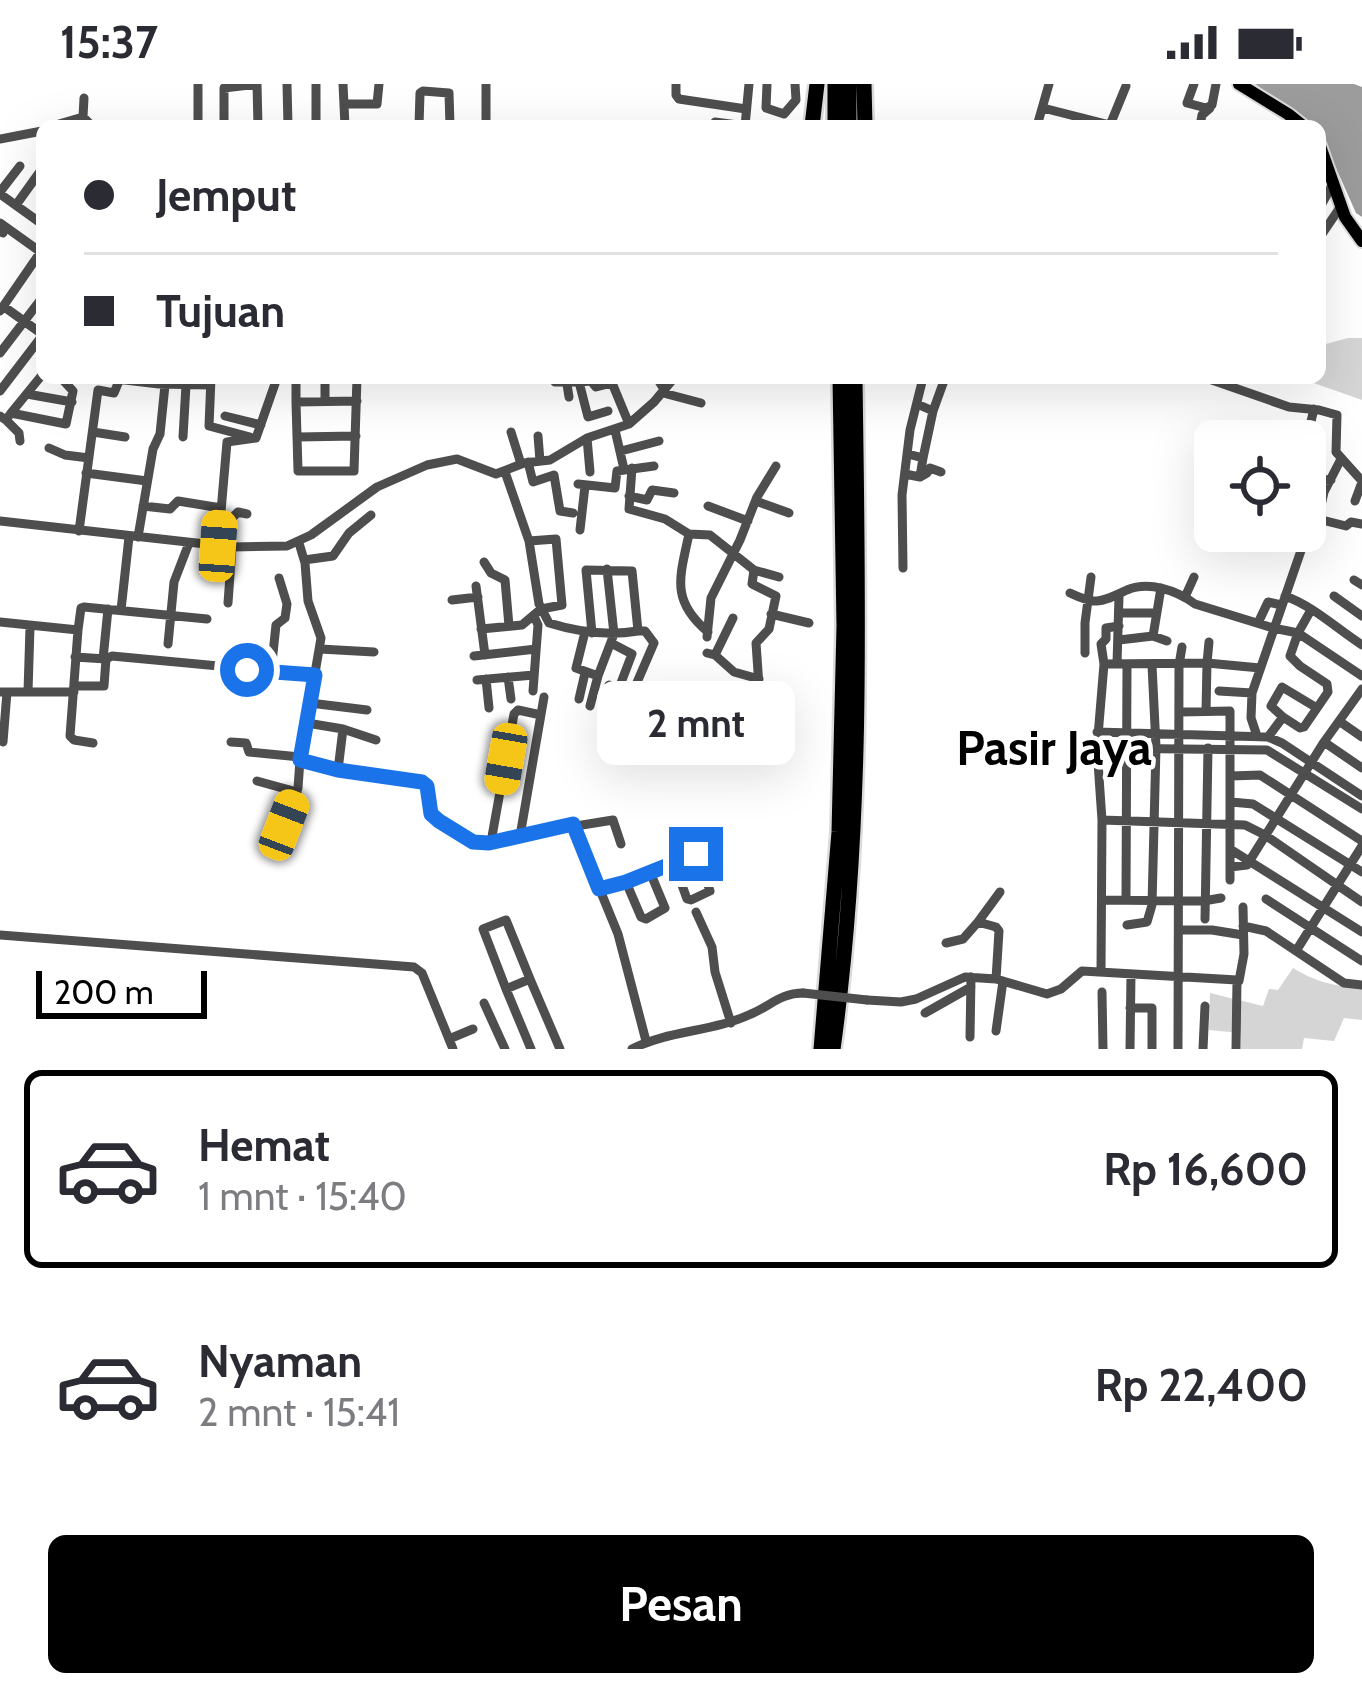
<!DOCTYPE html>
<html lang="id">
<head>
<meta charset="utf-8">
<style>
  :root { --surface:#fff; --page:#f7f7f7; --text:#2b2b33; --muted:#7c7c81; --line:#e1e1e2; --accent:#000 }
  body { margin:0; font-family:Cabin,sans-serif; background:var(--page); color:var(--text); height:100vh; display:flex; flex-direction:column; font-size:45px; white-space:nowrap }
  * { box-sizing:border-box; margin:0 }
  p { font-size:39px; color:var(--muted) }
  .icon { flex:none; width:66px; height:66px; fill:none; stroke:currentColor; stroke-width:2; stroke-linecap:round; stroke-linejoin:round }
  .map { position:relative; height:965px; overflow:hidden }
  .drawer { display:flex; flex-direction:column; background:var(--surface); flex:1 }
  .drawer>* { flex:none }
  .banner { position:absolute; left:36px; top:36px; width:1290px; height:264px; border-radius:18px; box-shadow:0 12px 48px #0002; display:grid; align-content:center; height:264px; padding:0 48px; background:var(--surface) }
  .buttons { position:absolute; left:1194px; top:336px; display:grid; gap:24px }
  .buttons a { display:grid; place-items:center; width:132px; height:132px; border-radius:18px; background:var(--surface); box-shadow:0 12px 48px #0002; font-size:60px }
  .scale { position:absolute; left:36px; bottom:30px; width:171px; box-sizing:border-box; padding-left:12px; border:6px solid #000; border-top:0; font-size:33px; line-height:42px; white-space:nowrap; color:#000; -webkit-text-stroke:9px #fff; paint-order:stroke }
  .end { position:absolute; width:54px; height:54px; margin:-27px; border:15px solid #1a73e8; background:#fff; box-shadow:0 0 0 6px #fff }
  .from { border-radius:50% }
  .bubble { position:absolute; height:84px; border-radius:18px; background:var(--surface); box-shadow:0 12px 48px #0002; font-size:39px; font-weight:700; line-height:84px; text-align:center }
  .car { position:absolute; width:36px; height:72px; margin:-36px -18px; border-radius:15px; box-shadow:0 0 9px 3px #0007; background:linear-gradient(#f5c518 24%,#345 0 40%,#f5c518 0 76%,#345 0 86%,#f5c518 0) }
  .banner b { display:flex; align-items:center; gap:42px; height:114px; font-size:45px }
  .banner b+b { border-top:3px solid var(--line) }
  .banner i { width:30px; height:30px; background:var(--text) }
  ul { padding:21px 0 0; list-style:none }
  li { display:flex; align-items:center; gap:36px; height:198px; margin:0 24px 18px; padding:0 24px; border:6px solid transparent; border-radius:18px }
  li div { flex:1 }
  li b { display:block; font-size:45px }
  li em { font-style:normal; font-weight:700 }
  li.current { border-color:var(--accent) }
  li>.icon { width:108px; height:108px; stroke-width:1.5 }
  .action { display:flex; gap:24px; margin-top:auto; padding:24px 48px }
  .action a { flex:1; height:138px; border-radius:18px; background:var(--accent); color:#fff; font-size:48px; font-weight:700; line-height:138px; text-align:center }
  .status { display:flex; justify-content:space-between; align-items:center; height:84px; padding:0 60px; background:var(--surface); direction:ltr }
  .status svg { height:33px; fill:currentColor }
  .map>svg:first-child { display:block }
</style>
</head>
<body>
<div class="status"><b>15:37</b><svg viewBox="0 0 49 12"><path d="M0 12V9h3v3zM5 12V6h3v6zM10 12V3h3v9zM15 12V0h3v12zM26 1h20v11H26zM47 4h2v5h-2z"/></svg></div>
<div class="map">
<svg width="1362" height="965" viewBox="0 0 1362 965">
  <rect width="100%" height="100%" fill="#fff"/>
  <path fill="#d5d5d5" d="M1348,254H1362V316L1308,297L1309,294H1320V272L1326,260Z
    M1293,884C1316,898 1335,903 1362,903V936L1344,934L1334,957L1304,954L1302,965H1241V949L1209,946L1210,909L1263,922L1269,905L1278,906Z"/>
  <path fill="#9c9c9c" d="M1255,0H1354L1362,3V133L1356,129L1320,48V42H1315Z"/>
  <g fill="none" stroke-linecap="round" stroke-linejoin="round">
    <defs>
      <path id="major" d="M1239,0L1288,30L1303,42
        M1320,62L1345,133L1362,157"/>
      <path id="highway" d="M835,0V42
        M849,0V42
        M864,0L865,42
        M812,42L817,0
        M821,965L839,748L844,542L840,294
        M833,965C864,743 858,518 855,294"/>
    </defs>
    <use href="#major" stroke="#dbdbdb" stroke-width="16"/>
    <use href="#highway" stroke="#dbdbdb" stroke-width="20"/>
    <path stroke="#4e4e4e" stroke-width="9" d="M198,0V42
      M257,0L258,42
      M287,0L288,42
      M316,0V42
      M343,0L345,42
      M486,0V42
      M676,0V11L679,15L746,25
      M767,0L766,24L784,30L796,16L795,0
      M1194,0L1187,19L1206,24L1212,21L1216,0
      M345,20H377L379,0
      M1043,24L1110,41L1126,2
      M83,33L84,14
      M715,38L745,42L749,0
      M52,42L83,33L92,42
      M224,42V4L257,0
      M419,42L420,9L423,7L449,9L450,42
      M1037,42L1049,0
      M1200,42L1202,31L1210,24
      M0,55L42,47
      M0,108L20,82
      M0,110L42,140
      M16,121L39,89
      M1320,123L1334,98
      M0,139L42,169
      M0,147L3,149
      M1320,153L1341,122
      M3,222L42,250
      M0,227L42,166
      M0,269L42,214
      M108,294L159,300L210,301
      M211,294L209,342L250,353
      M296,294V318
      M357,294L354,387H298L296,318L357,317
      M566,294L569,313
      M579,294V298L591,297L596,303L612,299
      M610,294L629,340
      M657,294L667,310L701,319
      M1206,294L1289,323L1319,326L1337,331L1336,368L1362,397
      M555,298H579L588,333L608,327
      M0,307L42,252
      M27,310L72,318
      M325,317V294
      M933,327L945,294
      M11,329L42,291
      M0,332L6,336L11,329L66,340L73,307L61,294
      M225,332L261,341
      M6,336L19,349L20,357
      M615,346L624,385
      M93,348L125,353
      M511,348L521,380
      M538,352L540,377
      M183,353L186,301
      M298,353L356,352
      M587,354L590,388
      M1305,362L1314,325
      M49,364L65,371L89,374
      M621,367L659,357
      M908,370L923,374L933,327L917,320
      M528,378L533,398L554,391L560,427L573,429
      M632,384L629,425L665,435L689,450L710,451L754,486L779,493
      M505,388L529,457L539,520L549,539C578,548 608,552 638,547L632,487L586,486L592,549
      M86,389L147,397
      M905,390L920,393L923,374
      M920,393L927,389L930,384L941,388
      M1311,395L1331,396
      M578,400L615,404L617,387L654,382
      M629,412L647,416L652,406L674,409
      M756,417L789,429
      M1355,417L1362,398
      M143,422L170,425L178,417L221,424
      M708,422L748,437
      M220,434L231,435L238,428L247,430
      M1318,435L1346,442L1351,438L1362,440
      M0,437L232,463L287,462L311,451L377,403L427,381L457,375L496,390L524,379L550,376L587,354L629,340L654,318L674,294
      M580,446L585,402
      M79,447L98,306L114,309L119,297
      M689,450C680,493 670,516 708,548
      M138,453L153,365L160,350L165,301
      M218,462L227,358L256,354L277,294
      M304,476L333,472L349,449L371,431
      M484,478L491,489L505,496L509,542
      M903,484L902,411L910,346L923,294
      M1354,496L1362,501
      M476,502L485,571
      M1070,509C1097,522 1101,518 1127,506C1149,497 1176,506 1195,520L1273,544L1298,549L1362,592
      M1285,512C1313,522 1336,544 1362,561
      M1334,512L1362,532
      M1185,513L1194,493
      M452,516L478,513
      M228,519L232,463
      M121,526L129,453
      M1119,529H1156
      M771,530L809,539
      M0,538L78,546L70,652L74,656L93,659
      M1258,539L1268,518L1281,521
      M481,545L522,541L541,525L562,521L556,455L529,457
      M78,546L81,524L84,523L207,535
      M584,552L576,584L598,592L614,550L607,485
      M1153,552L1161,504
      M707,553L711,514L740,456L757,413L776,382
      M1119,556L1153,552L1167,557
      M1209,558L1207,579L1260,584
      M611,559L632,570L619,604
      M168,560L174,498L189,459
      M320,565L374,568
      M707,569L715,571L734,588L759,595
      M1085,569V539L1091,493
      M715,571L733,534
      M474,572L536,565
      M75,573L106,575L112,572L315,591
      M103,575L108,525
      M1104,580L1101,560L1106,555V544L1119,542
      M1117,580L1119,512
      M271,588L276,541L285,534L287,520L279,494
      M508,593L511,615
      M486,595L489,624
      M477,596L534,591
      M609,601L632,610L654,559L645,547H638
      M75,602H104L106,575
      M533,607L538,541L534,532
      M1219,607L1252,609
      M0,608H74
      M28,608L30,543
      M579,615L585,589
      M310,619L367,626
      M590,622L598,592
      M1180,628L1230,627V796
      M751,630L759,602L756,559L769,545L776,512L752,500L754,486
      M1283,633L1271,622L1282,603L1317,624
      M1339,637L1362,653
      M307,639L343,645L338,686
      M343,645L376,656
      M1097,648L1268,653L1282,659L1362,712
      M1257,652L1251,634L1252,609L1305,455L1318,435L1324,408L1341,375
      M1268,653L1283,633L1300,644L1304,643L1328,608L1327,600L1300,582L1290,572L1298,549L1311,526
      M3,658L7,608
      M231,658L246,659L249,668L300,673
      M1324,658L1362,684
      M1097,664L1267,666L1362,725
      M300,676L338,686L422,698L427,702C430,729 431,733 454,748C494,773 531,743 573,740L618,850L646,957
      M1231,692L1260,691L1362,757
      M257,697L297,708
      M1231,718L1253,720L1362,788
      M1102,736L1245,741L1265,751L1362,818
      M576,742L613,736L621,760
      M520,752L544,613
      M491,758L514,630L518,626L541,631
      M282,765L285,741L298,704L300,676L321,554L308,517L305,479L299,459
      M1230,765L1362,848
      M698,770L710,807L691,816L687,815L674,779Z
      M1230,783L1247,781L1324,658L1362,605
      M626,798L641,833L646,835L665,824L650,788
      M599,805L674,779
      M1126,815L1127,580
      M1266,815L1362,877
      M1102,816L1203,817L1221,814
      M696,828L712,863L715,888L731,939
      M1205,835L1208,664
      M978,838L1000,808
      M1127,841L1147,838L1152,821L1156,663L1152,581
      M1243,842L1266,847L1344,899L1362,901
      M1179,846H1212L1243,851
      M0,851L414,883L422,889L453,965
      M946,859L963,855L978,838L996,843L999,847L996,895
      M1296,867L1362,762
      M1101,887L1102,736L1097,664L1104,580L1207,579L1206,627
      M530,895L506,836L483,845L506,905L530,895L560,965
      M1239,897L1244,870L1243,823
      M506,905L531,965
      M1102,908L1103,965
      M867,916L901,918L916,915L965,893L996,895L1047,910L1061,905L1082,887L1237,896L1236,965
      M484,919L505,965
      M1130,924H1152V965
      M925,929L971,903
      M996,947L1003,897
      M970,953L971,893
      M449,955L473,945
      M632,965C669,946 713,948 751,930C770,922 781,909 803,909
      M1130,965L1131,890
      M1178,965L1179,581L1182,563
      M1203,965L1205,922"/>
    <use href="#major" stroke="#000" stroke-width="12"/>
    <use href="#highway" stroke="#000" stroke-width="15"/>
    <path stroke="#4e4e4e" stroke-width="9" d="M803,909L867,916"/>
  </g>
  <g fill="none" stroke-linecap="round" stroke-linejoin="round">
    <path stroke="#1a73e8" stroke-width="15" d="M247,586L315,591L300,676L338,686L422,698L427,702L431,730L439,737L473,758L489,759L573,740L599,805L626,798L696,770"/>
  </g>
  <g text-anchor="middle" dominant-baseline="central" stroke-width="9" stroke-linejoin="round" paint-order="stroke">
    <g font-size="48" font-weight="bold" fill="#000" stroke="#fff">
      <text x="1054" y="664">Pasir Jaya</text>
    </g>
  </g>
</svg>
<div class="buttons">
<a><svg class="icon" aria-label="locate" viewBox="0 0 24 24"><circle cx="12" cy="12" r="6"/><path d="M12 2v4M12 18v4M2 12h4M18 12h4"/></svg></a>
</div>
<div class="scale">200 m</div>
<i class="end from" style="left:247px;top:586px"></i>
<i class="end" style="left:696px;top:770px"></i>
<div class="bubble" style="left:597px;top:597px;width:198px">2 mnt</div>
<i class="car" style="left:218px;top:462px;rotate:4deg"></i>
<i class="car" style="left:506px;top:675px;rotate:190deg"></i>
<i class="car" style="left:284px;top:741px;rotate:21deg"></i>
<div class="banner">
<b><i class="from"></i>Jemput</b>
<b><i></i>Tujuan</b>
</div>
</div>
<section class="drawer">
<ul>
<li class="current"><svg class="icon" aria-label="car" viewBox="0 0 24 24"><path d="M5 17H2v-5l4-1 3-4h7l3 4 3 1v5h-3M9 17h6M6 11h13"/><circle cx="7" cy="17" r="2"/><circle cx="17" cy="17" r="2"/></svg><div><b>Hemat</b><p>1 mnt · 15:40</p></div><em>Rp 16,600</em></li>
<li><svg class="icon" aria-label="car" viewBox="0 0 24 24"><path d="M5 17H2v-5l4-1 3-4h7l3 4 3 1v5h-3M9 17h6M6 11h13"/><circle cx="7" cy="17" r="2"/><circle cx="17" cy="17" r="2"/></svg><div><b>Nyaman</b><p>2 mnt · 15:41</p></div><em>Rp 22,400</em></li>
</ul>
<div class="action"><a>Pesan</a></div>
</section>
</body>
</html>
